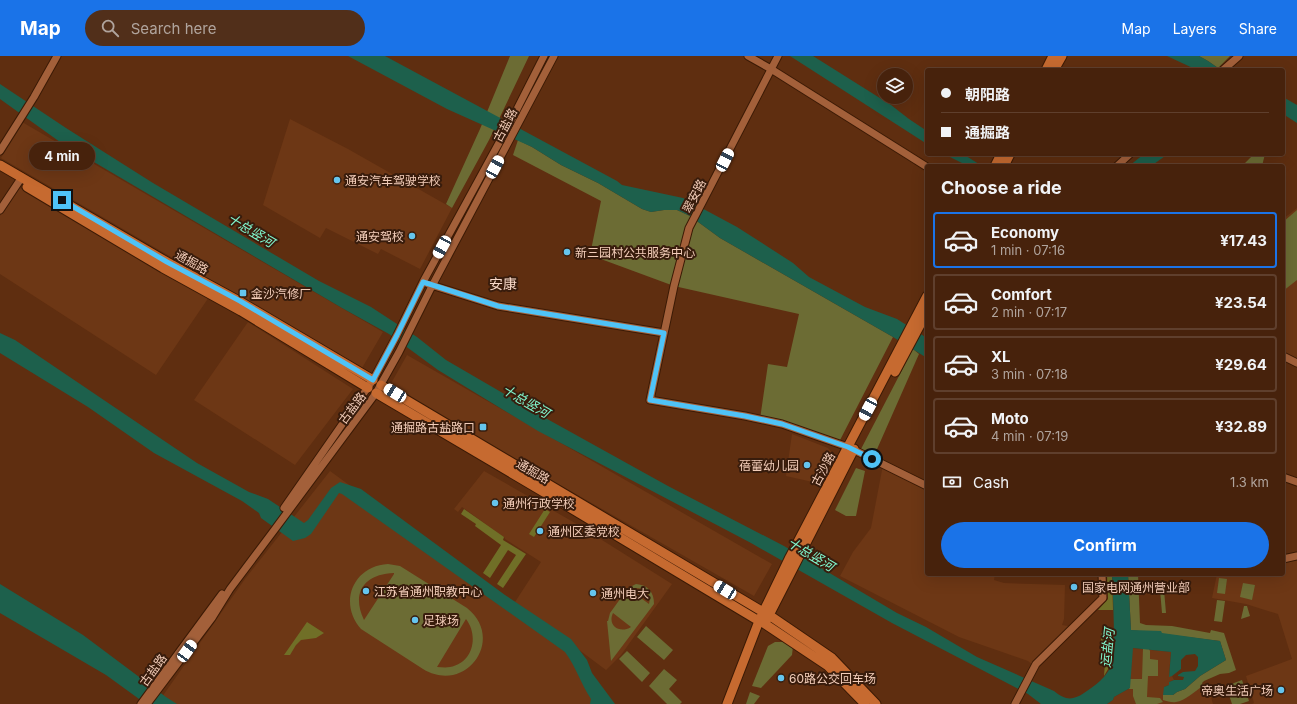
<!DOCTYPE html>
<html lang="en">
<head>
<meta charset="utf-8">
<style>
  :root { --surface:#47220c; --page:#512f1a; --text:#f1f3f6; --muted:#b0a49d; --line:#5f3f2d; --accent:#1a73e8 }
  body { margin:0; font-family:Inter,"Noto Sans SC",sans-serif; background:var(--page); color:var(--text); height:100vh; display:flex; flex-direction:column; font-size:15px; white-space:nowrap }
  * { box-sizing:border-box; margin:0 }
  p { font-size:13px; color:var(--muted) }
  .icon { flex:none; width:22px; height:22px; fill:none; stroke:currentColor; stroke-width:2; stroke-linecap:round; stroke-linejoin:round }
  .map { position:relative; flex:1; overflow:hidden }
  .drawer { position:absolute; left:925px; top:108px; width:360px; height:412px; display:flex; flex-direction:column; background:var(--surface); border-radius:4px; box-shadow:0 4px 16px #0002,0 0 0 1px var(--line) }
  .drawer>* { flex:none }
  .hud { position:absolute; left:925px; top:12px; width:360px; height:88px; border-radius:4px; box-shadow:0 4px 16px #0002,0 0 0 1px var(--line); display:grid; align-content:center; height:88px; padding:0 16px; background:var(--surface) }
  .tools { position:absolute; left:877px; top:12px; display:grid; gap:8px }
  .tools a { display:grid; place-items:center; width:36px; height:36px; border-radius:50%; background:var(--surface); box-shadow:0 4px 16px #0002,0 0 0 1px var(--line); font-size:20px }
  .end { position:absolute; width:18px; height:18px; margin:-9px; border:5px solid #4fc3f7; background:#111; box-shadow:0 0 0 2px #111 }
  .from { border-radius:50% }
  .bubble { position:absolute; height:28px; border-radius:14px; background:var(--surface); box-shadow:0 4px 16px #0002,0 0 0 1px var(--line); font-size:13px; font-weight:700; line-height:28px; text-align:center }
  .car { position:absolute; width:12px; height:24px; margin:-12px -6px; border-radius:5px; box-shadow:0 0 3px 1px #0007; background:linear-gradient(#fff 24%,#345 0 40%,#fff 0 76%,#345 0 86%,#fff 0) }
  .hud b { display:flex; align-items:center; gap:14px; height:38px; font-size:15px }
  .hud b+b { border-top:1px solid var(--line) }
  .hud i { width:10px; height:10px; background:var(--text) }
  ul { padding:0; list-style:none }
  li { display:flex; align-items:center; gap:12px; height:56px; margin:0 8px 6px; padding:0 8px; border:2px solid var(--line); border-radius:4px }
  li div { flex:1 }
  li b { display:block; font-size:15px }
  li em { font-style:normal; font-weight:700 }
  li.active { border-color:var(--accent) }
  li>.icon { width:36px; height:36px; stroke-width:1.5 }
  h2 { padding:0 16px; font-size:18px; line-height:48px }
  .pay { display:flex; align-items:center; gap:10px; height:44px; padding:0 16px; font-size:15px }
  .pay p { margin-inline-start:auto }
  .primary-button { display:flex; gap:8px; margin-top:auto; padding:8px 16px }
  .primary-button a { flex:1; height:46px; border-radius:24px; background:var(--accent); color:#fff; font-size:16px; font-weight:700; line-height:46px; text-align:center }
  header { display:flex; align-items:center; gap:24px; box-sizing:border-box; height:56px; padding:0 20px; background:var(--accent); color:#fff }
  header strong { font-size:19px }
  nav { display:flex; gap:22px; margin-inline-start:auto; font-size:14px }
  .search { width:280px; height:36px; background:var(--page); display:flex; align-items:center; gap:10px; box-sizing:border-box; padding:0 14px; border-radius:22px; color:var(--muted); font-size:15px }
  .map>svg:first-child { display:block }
</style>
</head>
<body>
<header>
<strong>Map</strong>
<div class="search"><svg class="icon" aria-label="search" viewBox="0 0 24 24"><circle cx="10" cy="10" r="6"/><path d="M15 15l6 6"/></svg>Search here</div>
<nav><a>Map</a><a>Layers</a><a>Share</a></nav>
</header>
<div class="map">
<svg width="1297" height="648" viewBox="0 0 1297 648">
  <rect width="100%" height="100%" fill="#5f2e10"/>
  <path fill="#6d3715" d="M290,63L348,93L452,152L420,213L381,193L378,198L326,172L320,182L263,149Z
    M22,66L383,276L362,312L1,102Z
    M18,131L209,241L156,319L0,218V160Z
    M1297,152V307L1283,300V163Z
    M248,266L353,333L295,409L194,344Z
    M407,299L772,508L754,540L389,331Z
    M792,378L828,392L833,398L817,427L786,420Z
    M883,409L927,430V518H995L994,524L1004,527L1065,529L1064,563L1062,569L1074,571L1035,611L1028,605L959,581L840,520L853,496L871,472Z
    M330,415L512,548L569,594L607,648H157L245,523Z
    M484,415L575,467L672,528L621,599L606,614L515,546L541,506L505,483V482L462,451L458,456L454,453Z
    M1297,500V648H1252L1254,647L1246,620L1292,603L1278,558L1246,548L1212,542L1217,518H1283V503Z
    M1132,592L1171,596L1169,620H1172L1174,624L1169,626V629L1164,631L1173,639L1207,627L1213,648H1107L1113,644L1114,641L1130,632Z"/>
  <path fill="#6c6c34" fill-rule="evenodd" d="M510,0H529L489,84L452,152L446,148L480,73Z
    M1199,0H1230L1218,12L1208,5Z
    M518,84L532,91L561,109L598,127L642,153L651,156L664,154H677L690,160L720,182L893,281L838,388L760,363L768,308L787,311L799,258L674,230L590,199L601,145L513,99Z
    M1254,98H1265L1262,110H1242Z
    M1297,154V224L1283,235V218L1285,217L1283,215V166Z
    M913,293L919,298L874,400L861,393Z
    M856,412L865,415L856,460H846L835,454Z
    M388,508L400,510L467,552C506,583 466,639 423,613L361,573C338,547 353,510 388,508ZM394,517V518L364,564C351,537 364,518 394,517ZM466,563C479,580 473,607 450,611C445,612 441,611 437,611Z
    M1128,518H1138L1140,567L1146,569L1172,570L1210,577L1211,574L1224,577L1236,614L1229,617L1220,618L1204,625L1202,627L1203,630C1195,635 1185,645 1176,646C1172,647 1167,645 1163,644V639H1173L1177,636L1185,633L1200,620L1226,604L1220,585L1131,574Z
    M1219,522L1227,523L1225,538L1217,537Z
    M1243,527L1255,529L1252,544L1240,541Z
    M636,528C648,529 654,536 654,548L611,605L607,565H608L610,557L628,532ZM633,532C644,531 652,536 649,548L630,534ZM613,557L631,571C620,578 607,570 613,557Z
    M1162,532L1164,534L1166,557H1162L1160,534Z
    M1217,544L1225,545L1222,566L1214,565Z
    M1244,550H1247L1250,560L1241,563Z
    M646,570L673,594L664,604L637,581Z
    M775,586H785L793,590L792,599L761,632L752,630L768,590Z
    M1143,592L1149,593L1150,595V603L1158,604V620H1148L1147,641L1160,642L1163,646L1157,648H1136L1133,640V633H1129L1130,623H1142Z
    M627,595L650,617L642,626L619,603Z
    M664,613L677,624L669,633L682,646L680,648H667L649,630Z
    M1242,624L1249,645L1240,648H1232L1226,630Z
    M750,636L760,640L754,648H746Z"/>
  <path fill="#706f27" d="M464,453L504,481L503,484L526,498L503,532L497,528L516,499L508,494L490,522L483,517L501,489L475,470L476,468L461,458Z
    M545,453L550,456L534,481L529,478Z
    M1107,518H1112L1113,554H1098L1108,543Z
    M307,566L324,577L316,582L301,584L296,589L290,599H284Z
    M1101,577H1114L1113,601L1111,608L1104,620L1105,607L1101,606Z"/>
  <path fill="#1d604c" d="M348,0H385L617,125L622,129L683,142L737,171L793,207L809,221L865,251L897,263L927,282V302L893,281L720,182L690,160L677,154H664L651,156L642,153L598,127L561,109L532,91L447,53Z
    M790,0H813L891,49L909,63L927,75V88Z
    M1167,0H1199L1208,5L1221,14H1197Z
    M0,28L66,72L153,127L319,225L371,251L417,281L446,304L549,364L668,430L784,490L897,557L926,571L977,601L1054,635C1065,644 1072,645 1084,637C1096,629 1106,622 1112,608C1114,601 1113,593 1114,586C1114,564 1113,541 1112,518H1128L1131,574L1161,575L1162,577L1220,585L1226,604L1200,620L1185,633L1177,636L1173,639H1163L1164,631L1169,629V626L1174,624H1183L1184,621L1178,620V619L1183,616L1195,615L1198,610V601L1195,598L1186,599L1181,604V613L1172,620L1169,621L1171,596L1133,592L1130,632L1114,641L1113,644L1107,648H1041L1028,638L892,567L751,487L538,375L438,314L389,278L342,252L60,86L0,43Z
    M1283,41L1297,49V67L1283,58Z
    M944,98H963L982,110H968Z
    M1144,98H1168L1151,110H1129Z
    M0,277L15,284L197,407L249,436L268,443L304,467L308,464L331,432L340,426L361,433L505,539L571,583L587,604L592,617L615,648H590L591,643C581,628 576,611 565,596L342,438L339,437L311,478L305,482L293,485L261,462L259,457L242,445L154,397L88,351L0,297Z
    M0,528L83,579L166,641L177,648H146L106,619L0,557Z"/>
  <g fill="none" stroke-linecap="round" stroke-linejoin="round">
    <defs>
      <path id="minor" d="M748,0L771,13L927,111
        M1223,14L1239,0
        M0,95L34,41L57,0
        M1117,110L1130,98
        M0,154L22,121
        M428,228L498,250L664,277
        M1283,300L1297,307
        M651,341L650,344L745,360L782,368L848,391L927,430
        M650,344L674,230L689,172L778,0
        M1283,421L1297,426
        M284,452L373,324L397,279L423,226L512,63L544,0
        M1283,503L1297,500
        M141,648L222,538
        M147,648L212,562L230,533L275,473L376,337L399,296L432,230L554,0
        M1015,648L1036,608L1103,542L1102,518"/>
      <path id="major" d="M1046,14L1053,0
        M1054,14L1062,0
        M0,109L167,206L239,245L373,324
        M995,110L1001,98
        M1004,110L1010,98
        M27,131L163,212L241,255L368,332
        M895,316L927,256
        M381,329L763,556
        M376,337L559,445L759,565
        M769,559L832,602L876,648
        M765,567L854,393
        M765,568L828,610L865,648
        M727,648L759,565L790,501L927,240"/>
    </defs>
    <use href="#minor" stroke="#3b1a05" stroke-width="9"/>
    <use href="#major" stroke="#3b1a05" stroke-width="11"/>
    <use href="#minor" stroke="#a3603a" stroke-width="7"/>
    <use href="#major" stroke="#c66a30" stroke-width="9"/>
  </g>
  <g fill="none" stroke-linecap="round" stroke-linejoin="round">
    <path stroke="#4fc3f7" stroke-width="5" d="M62,144L167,206L240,245L373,324L397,279L423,226L498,250L664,277L650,344L745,360L782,368L848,391L872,403"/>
  </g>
  <g fill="#65c5ee" stroke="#381c0c" stroke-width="1.5">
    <circle cx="337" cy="124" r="4"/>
    <circle cx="412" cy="180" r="4"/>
    <circle cx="567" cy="196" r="4"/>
    <rect x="239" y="233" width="8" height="8" rx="2"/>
    <rect x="479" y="367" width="8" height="8" rx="2"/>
    <circle cx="807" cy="409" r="4"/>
    <circle cx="495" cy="447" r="4"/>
    <circle cx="540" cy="475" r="4"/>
    <circle cx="1074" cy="531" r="4"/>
    <circle cx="366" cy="535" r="4"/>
    <circle cx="593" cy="537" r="4"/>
    <circle cx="415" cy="564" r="4"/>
    <circle cx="781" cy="622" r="4"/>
    <circle cx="1281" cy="634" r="4"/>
  </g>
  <g text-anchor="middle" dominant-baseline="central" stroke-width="4" stroke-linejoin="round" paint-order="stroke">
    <g font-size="12" fill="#f4ceba" stroke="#381c0c">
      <text transform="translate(505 69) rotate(-62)">古盐路</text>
      <text transform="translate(694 140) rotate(-63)">翠安路</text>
      <text transform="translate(192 206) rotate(29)">通掘路</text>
      <text transform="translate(352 352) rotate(-53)">古盐路</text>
      <text transform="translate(823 413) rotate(-62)">古沙路</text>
      <text transform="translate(533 415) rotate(30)">通掘路</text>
      <text transform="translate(153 614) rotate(-54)">古盐路</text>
    </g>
    <g font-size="12" fill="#f4ceba" stroke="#381c0c" text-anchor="start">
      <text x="345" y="124">通安汽车驾驶学校</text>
      <text x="404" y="180" text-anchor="end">通安驾校</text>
      <text x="575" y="196">新三园村公共服务中心</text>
      <text x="251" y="237">金沙汽修厂</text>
      <text x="475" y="371" text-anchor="end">通掘路古盐路口</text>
      <text x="799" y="409" text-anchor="end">蓓蕾幼儿园</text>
      <text x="503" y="447">通州行政学校</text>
      <text x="548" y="475">通州区委党校</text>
      <text x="1082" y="531">国家电网通州营业部</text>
      <text x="374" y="535">江苏省通州职教中心</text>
      <text x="601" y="537">通州电大</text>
      <text x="423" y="564">足球场</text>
      <text x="789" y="622">60路公交回车场</text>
      <text x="1273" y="634" text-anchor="end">帝奥生活广场</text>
    </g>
    <g font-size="13" font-style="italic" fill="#82fad1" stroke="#381c0c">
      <text transform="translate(251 174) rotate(31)">十总竖河</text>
      <text transform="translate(526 345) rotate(30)">十总竖河</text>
      <text transform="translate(811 498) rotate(31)">十总竖河</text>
      <text transform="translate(1107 592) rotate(-84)">运盐河</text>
    </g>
    <g font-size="14" fill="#f8d9c9" stroke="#381c0c">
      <text x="503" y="227">安康</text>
    </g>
  </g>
</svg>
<div class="tools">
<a><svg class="icon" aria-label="layers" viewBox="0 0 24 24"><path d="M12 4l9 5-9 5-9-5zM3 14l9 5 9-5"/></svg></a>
</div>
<i class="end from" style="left:872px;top:403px"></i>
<i class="end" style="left:62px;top:144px"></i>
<div class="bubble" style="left:29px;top:86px;width:66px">4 min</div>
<i class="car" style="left:725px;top:104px;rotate:27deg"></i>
<i class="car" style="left:495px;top:111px;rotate:28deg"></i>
<i class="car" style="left:442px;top:191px;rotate:209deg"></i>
<i class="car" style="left:395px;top:337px;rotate:301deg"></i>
<i class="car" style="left:868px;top:353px;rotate:208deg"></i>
<i class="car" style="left:725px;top:534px;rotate:301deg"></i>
<i class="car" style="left:187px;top:595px;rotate:36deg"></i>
<div class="hud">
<b><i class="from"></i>朝阳路</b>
<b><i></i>通掘路</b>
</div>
<section class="drawer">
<h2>Choose a ride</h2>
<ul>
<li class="active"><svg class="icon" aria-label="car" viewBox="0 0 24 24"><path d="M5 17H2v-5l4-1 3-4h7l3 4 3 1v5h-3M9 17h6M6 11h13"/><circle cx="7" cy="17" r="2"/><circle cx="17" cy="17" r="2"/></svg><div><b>Economy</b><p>1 min · 07:16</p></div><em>¥17.43</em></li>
<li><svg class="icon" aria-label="car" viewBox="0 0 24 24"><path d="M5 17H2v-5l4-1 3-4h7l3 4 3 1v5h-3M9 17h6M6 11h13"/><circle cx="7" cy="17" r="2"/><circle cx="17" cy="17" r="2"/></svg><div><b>Comfort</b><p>2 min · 07:17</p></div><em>¥23.54</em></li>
<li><svg class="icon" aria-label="car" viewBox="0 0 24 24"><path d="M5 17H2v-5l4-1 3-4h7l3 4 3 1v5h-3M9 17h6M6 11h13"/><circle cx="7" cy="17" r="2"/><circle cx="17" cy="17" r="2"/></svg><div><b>XL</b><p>3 min · 07:18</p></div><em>¥29.64</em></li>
<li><svg class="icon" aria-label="car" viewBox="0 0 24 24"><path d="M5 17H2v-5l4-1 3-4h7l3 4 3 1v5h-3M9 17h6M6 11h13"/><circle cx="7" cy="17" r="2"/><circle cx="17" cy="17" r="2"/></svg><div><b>Moto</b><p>4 min · 07:19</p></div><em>¥32.89</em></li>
</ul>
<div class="pay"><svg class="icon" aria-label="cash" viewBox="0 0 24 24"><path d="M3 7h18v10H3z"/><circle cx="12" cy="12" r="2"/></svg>Cash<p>1.3 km</p></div>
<div class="primary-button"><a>Confirm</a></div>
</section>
</div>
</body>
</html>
